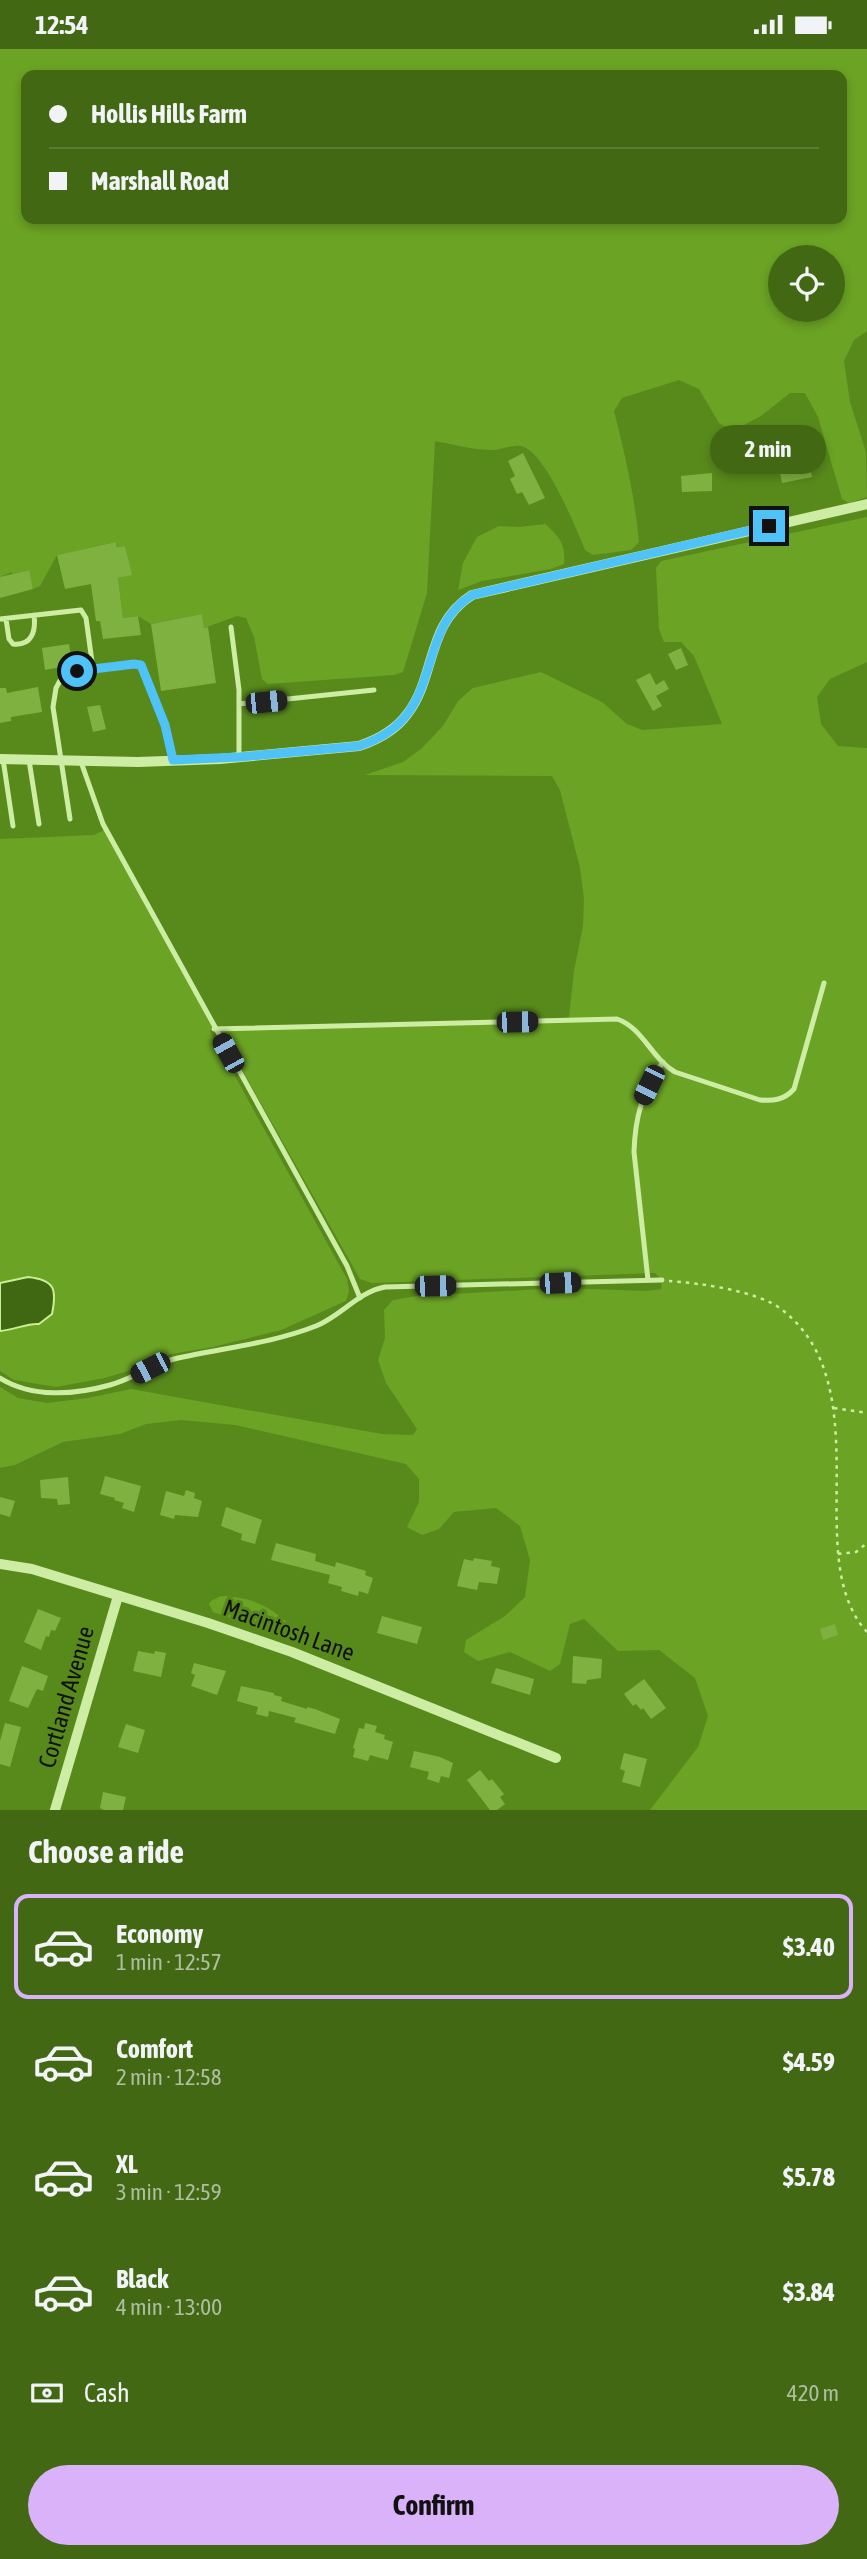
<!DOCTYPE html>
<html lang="en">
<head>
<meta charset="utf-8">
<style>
  :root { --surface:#426814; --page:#4c7022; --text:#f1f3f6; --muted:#aebea0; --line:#5a7b34; --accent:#dab2fa }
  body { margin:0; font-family:"Asap Condensed",sans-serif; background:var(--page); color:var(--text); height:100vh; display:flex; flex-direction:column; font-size:26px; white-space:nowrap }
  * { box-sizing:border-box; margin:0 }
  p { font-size:23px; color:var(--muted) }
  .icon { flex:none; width:38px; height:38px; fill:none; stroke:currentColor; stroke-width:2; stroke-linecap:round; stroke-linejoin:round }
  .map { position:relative; height:1761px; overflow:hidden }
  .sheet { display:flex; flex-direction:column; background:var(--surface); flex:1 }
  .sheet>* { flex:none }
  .top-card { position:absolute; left:21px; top:21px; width:826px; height:154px; border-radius:14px; box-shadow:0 4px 10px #0003; display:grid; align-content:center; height:154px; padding:0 28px; background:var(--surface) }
  .controls { position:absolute; left:768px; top:196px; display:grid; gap:14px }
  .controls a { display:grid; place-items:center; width:77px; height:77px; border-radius:50%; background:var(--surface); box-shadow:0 4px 10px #0003; font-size:35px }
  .end { position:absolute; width:32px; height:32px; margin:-16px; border:9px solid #4fc3f7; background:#111; box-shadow:0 0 0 4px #111 }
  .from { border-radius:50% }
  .bubble { position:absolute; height:49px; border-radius:24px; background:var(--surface); box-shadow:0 4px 10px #0003; font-size:23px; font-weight:700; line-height:49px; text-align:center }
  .car { position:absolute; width:21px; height:42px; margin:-21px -10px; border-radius:9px; box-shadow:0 0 5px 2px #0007; background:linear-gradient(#222 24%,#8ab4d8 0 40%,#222 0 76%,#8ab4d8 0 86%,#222 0) }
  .top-card b { display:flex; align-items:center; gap:24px; height:66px; font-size:26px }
  .top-card b+b { border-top:2px solid var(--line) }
  .top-card i { width:18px; height:18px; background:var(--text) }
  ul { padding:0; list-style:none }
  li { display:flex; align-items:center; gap:21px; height:105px; margin:0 14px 10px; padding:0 14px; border:4px solid transparent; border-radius:14px }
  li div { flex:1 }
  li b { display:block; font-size:26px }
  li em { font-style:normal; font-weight:700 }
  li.current { border-color:var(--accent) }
  li>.icon { width:63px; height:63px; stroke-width:1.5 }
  h2 { padding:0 28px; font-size:32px; line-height:84px }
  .pay { display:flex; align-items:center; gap:18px; height:77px; padding:0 28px; font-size:26px }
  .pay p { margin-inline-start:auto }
  .button { display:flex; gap:14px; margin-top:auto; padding:14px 28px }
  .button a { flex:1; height:80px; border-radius:42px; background:var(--accent); color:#111; font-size:28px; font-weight:700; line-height:80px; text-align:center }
  .status { display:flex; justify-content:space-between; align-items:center; height:49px; padding:0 35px; background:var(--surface); direction:ltr }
  .status svg { height:19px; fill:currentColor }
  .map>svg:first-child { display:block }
</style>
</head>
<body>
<div class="status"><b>12:54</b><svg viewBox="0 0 49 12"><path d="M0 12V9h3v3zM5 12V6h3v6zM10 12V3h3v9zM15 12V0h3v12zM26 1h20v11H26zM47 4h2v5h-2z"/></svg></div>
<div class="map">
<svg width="867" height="1761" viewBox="0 0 867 1761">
  <rect width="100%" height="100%" fill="#588a1b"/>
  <path fill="#6ba324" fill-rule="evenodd" d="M0,0H867V282L854,291L844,312L850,353L866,403L867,448L849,454L842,450L818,368L805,344H790L761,367L733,382L719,374L699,340L679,331L622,349L614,362C625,405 635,448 639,493L631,501L593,506L585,501C576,479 545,402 521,397C513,396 502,400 494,401C474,401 455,396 435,392L427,544L403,623L394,626L268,635L262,630L254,588L246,569L237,567L204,579L202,565L151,575L138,567L123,569L118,529L131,525L125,497L118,498L116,493L57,506L40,537L33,540L28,521L12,525V523L0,528ZM26,26H842V170H26ZM780,208H833V261H780Z
    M867,468V613L830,630L817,648L821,675L838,697L867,699V1761H650L698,1698L708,1667L695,1629L659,1601L618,1602L584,1570L570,1575L560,1615L550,1622L510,1603L478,1612L464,1603L466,1591L505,1567L525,1548L530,1511L520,1477L496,1459L454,1463L439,1480L422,1486L407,1478L419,1453V1430L406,1415L235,1376L181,1371L146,1375L120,1385L63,1393L15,1416L0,1419V1338L18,1349L47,1354L88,1349L131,1340L382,1385L413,1386L417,1380L386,1334L378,1311L385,1289L384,1261L393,1251L417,1247L561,1239L647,1242L661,1240L662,1231L655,1224L372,1234L360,1230L219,980L569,969L574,922L583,877L584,850L580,819L560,741L552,727L365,726L403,713L421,700L443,677L458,652L473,639L541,623L602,653L627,675L642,681L722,675L694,607L681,593H664L659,580L656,519L661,512Z
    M545,475C559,487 566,495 564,515L551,520L482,532L458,541L463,514L477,488L499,477L519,478Z
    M106,780L214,980L210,982L347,1230L349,1242L346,1252L281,1281L213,1298L171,1305L141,1318L105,1329L56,1338L14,1331L0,1322V790L94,786Z
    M221,1547C249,1548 266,1555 287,1573V1585L281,1587L213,1563L209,1555L211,1552Z"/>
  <path fill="#406812" stroke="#caef98" stroke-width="2" d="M28,1228C55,1231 57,1240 52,1265L39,1275C28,1274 13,1281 0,1282V1234Z"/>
  <path fill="#7eb13f" d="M523,404L545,449L529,456L522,443L517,445L510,430L515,427L508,412Z
    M808,409L812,428L782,434L779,419L787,417L786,414Z
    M712,424V442L682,443L681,427Z
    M116,493L117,498L125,497L132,526L118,529L123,569L138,567L141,586L103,590L100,572H96L91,535L65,540L57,506Z
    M29,521L33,540L0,549V528Z
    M202,565L204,579L208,578L216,634L161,642L151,575Z
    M69,595L72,616L45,621L42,599Z
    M681,599L688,616L676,621L668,605Z
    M650,624L656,636L664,631L669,640L656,647L662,657L653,662L636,631Z
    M38,638L42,663L11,668V672L0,674V639H6L7,644Z
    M100,656L106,680L93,683L87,658Z
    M105,1427L141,1437L134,1463L122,1459L124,1454L114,1451L115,1449L100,1445Z
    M68,1428L70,1455L58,1456L57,1450L41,1449L40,1431Z
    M186,1441L195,1444L194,1449L202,1452L198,1468L175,1466L174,1470L160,1466L166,1442L184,1447Z
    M0,1448L15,1452L10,1468L0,1465Z
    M226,1458L262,1471L255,1495L241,1491L242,1485L221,1477Z
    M276,1494L316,1505L315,1512L335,1518L336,1513L366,1522L365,1526L373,1529L368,1545L359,1542L358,1547L341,1542L342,1538L328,1534L330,1526L271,1511Z
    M474,1509L492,1512L491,1517L500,1519L497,1535L479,1533L477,1541L457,1537L464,1510L473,1512Z
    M38,1560L61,1569L55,1582L51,1581L49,1588L46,1587L41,1601L24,1593Z
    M382,1567L422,1578L417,1595L377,1584Z
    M835,1575L838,1586L823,1591L820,1580Z
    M138,1602L154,1605L155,1602L166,1604L161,1628L133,1622Z
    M573,1607L602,1610L601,1629L587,1631L586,1635L572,1634Z
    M194,1614L226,1622L217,1646L191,1637L195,1626L191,1624Z
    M22,1617L48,1627L43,1642L37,1640L28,1659L9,1652Z
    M496,1619L534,1630L530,1646L491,1634Z
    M644,1630L666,1659L651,1670L643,1659L641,1661L636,1655L633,1657L624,1645Z
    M241,1637L274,1644V1646L282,1648L281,1652L307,1660V1658L315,1660L340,1670L335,1685L294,1673L296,1669L269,1662L268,1668L256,1665L258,1658L237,1652Z
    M5,1674L21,1678L10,1718L0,1715V1692Z
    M365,1674L377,1677L375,1683L385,1686L384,1690L393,1693L388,1711L370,1706L368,1712L353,1708L355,1700L353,1699L359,1679L364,1680Z
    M126,1675L145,1681L138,1704L118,1698Z
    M414,1702L440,1708L453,1714L449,1729L441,1727L439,1734L427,1730L429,1723L410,1718Z
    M624,1704L647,1710L640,1738L622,1733L625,1722L620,1720Z
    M480,1721L489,1732L492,1730L504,1745L500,1748L505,1755L497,1761H490L467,1731Z
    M103,1743L126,1748L123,1761H104L100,1759Z"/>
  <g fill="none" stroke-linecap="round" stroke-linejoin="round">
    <path stroke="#cdeda5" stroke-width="2.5" stroke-dasharray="3.5 5" stroke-linecap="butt" d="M669,1232C699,1234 758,1242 781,1260C850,1312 834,1410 837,1484C838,1518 843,1557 867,1583
      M834,1359L867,1364
      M838,1505L856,1503L867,1494"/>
    <path stroke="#cdeda5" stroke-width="5" d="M0,570L81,561L86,569L93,620
      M6,570L9,590L13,595C32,597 36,582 34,566
      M231,578L239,641V708
      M239,655L374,641
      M3,710L13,777
      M29,711L39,775
      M81,713L103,775L347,1217L360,1249
      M70,770L53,658L56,639L62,628L72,623L134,615L141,616L165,676L173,711
      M214,980L617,970C643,979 652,1010 675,1023L760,1051C774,1052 784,1051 794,1040L824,934
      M648,1231L634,1103C635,1069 642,1042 663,1013
      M0,1329C32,1349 74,1346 110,1336C132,1330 152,1316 174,1310C221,1299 270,1295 316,1277C341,1267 358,1243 385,1238L662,1231"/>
    <path stroke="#cdeda5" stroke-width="10" d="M0,710L138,713L220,710L359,697C377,691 396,681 408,664C436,627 426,575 472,546L867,455
      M0,1515L32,1520L208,1574L292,1603L556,1709
      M55,1761L118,1547"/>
  </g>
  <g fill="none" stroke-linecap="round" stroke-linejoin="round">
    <path stroke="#4fc3f7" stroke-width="9" d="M77,622L134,615L141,616L165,676L173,711L239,708L359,697C377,691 396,681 408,664C436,626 427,574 472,546L769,477"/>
  </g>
  <g text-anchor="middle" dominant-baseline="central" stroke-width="6" stroke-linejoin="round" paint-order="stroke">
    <g font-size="24" fill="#111" stroke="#588a1b">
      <text transform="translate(289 1581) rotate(20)">Macintosh Lane</text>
      <text transform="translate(66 1648) rotate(-74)">Cortland Avenue</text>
    </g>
  </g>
</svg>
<div class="controls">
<a><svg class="icon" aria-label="locate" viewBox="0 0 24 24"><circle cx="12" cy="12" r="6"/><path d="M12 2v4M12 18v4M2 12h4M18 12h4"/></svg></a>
</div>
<i class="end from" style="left:77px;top:622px"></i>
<i class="end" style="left:769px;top:477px"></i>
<div class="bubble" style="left:710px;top:376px;width:116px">2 min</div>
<i class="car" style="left:266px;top:653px;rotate:84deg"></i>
<i class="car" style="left:517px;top:973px;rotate:89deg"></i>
<i class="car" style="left:228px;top:1004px;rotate:331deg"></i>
<i class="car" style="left:649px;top:1036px;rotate:206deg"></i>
<i class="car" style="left:560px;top:1234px;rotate:88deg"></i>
<i class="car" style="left:435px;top:1237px;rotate:89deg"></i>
<i class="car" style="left:150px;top:1319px;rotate:243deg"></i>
<div class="top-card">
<b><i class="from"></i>Hollis Hills Farm</b>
<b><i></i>Marshall Road</b>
</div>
</div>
<section class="sheet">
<h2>Choose a ride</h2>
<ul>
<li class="current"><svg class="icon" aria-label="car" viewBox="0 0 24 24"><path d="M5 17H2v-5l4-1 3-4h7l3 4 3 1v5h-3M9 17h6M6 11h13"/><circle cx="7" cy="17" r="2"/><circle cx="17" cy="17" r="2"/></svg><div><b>Economy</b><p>1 min · 12:57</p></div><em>$3.40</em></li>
<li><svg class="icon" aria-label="car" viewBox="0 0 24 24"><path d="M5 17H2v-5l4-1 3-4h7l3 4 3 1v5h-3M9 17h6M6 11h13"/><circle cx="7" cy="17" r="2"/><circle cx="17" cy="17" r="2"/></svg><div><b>Comfort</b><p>2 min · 12:58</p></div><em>$4.59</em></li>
<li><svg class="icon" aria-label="car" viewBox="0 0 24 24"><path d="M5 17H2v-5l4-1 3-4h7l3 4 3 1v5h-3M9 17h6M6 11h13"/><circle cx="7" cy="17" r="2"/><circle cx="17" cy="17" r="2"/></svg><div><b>XL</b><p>3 min · 12:59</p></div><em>$5.78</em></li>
<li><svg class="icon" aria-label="car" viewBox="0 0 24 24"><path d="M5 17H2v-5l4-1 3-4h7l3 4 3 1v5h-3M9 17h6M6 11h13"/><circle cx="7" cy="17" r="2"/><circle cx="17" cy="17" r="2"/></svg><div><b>Black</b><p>4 min · 13:00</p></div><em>$3.84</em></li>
</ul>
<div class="pay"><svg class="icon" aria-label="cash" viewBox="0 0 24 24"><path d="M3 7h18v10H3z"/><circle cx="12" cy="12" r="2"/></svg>Cash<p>420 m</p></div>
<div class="button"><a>Confirm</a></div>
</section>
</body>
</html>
